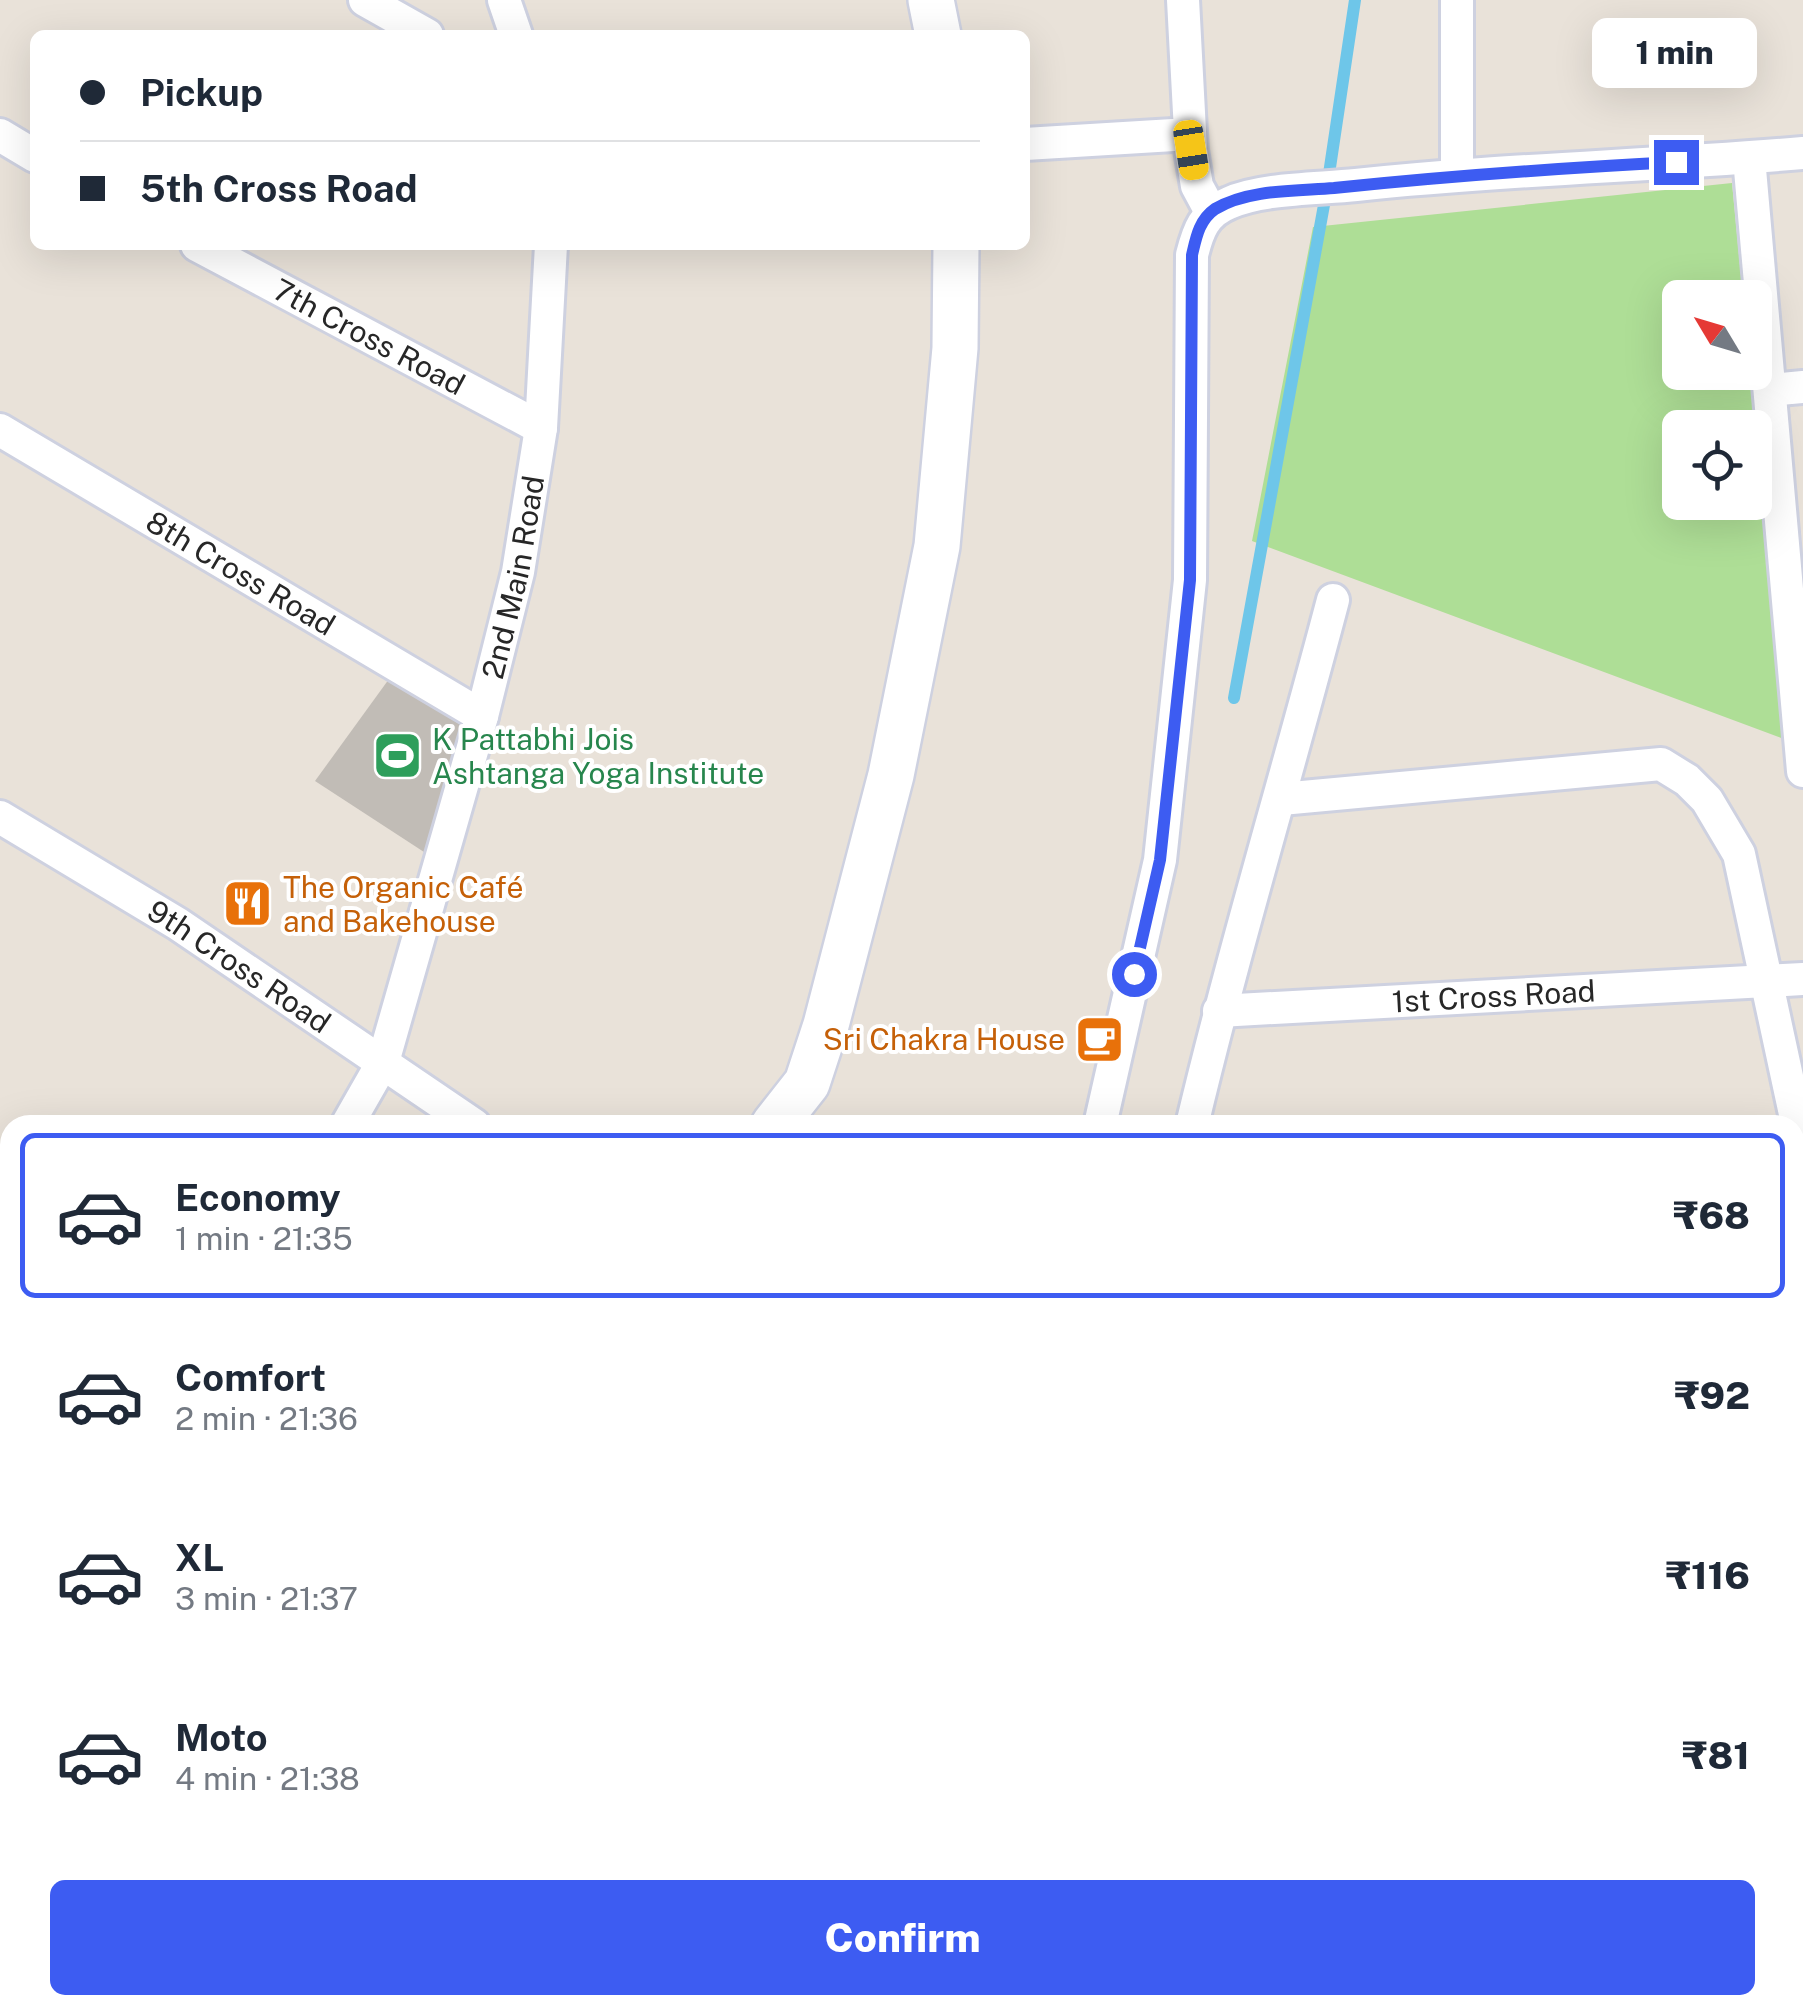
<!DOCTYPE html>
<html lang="en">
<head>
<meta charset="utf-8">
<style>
  :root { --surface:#fff; --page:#f2f2f3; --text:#1f2937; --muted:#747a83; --line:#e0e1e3; --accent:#3d5cf2 }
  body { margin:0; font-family:"Public Sans",sans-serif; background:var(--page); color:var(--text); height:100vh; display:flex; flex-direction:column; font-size:38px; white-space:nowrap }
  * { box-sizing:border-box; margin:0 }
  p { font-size:32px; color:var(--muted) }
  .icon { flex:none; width:55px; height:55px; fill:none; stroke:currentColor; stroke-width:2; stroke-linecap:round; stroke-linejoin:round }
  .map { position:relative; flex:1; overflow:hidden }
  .panel { position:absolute; left:0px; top:1115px; width:1805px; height:900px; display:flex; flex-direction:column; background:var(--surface); border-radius:30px 30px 0 0; box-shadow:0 10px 40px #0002 }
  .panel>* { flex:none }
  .hud { position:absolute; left:30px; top:30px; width:1000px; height:220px; border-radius:15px; box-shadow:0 10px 40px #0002; display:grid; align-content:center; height:220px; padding:0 50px; background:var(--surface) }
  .needle { width:65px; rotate:308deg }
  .controls { position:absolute; left:1662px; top:280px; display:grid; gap:20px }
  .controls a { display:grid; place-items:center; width:110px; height:110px; border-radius:15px; background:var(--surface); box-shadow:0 10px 40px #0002; font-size:50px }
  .end { position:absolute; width:45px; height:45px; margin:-22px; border:12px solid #3d5cf2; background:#fff; box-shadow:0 0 0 5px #fff }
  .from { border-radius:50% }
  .bubble { position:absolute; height:70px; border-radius:15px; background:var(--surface); box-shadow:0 10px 40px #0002; font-size:32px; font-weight:800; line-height:70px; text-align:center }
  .car { position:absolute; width:30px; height:60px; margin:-30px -15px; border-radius:12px; box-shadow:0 0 8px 2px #0007; background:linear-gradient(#f5c518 24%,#345 0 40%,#f5c518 0 76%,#345 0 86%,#f5c518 0) }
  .hud b { display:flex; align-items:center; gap:35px; height:95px; font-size:38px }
  .hud b+b { border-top:2px solid var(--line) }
  .hud i { width:25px; height:25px; background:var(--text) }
  ul { padding:18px 0 0; list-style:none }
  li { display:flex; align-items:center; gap:30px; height:165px; margin:0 20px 15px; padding:0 30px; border:5px solid transparent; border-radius:15px }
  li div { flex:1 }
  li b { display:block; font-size:38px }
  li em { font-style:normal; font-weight:800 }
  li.selected { border-color:var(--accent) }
  li>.icon { width:90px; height:90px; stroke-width:1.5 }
  .primary-button { display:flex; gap:20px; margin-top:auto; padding:20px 50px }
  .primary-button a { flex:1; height:115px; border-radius:15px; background:var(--accent); color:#fff; font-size:40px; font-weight:800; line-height:115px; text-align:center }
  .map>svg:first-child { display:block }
</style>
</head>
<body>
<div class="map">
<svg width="1803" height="2015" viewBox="0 0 1803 2015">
  <rect width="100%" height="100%" fill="#e9e2d9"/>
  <path fill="#aede96" d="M1732,183L1743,297L1680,298V372L1750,373L1755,427L1680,428V502H1755V429L1784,739L1252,541L1313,227Z"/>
  <path fill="#0003" d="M391,681L485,715L440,832L424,849Z"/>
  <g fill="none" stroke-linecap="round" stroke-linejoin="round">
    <path stroke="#6ec6e9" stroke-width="12" d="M1234,698L1326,194L1355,0"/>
  </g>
  <path fill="#c1bcb6" d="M389,679L470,732L424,852L315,781Z"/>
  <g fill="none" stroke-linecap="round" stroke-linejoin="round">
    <defs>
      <g id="minor">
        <path d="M365,0L427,35"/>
        <path d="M504,0L516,35"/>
        <path d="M1183,0L1191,150L1197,186L1211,212"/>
        <path d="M1457,0V174"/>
        <path d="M0,135L35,156"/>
        <path d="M1025,144L1190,134"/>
        <path d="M1749,158L1803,771"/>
        <path id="s1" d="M197,245L541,428"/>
        <path d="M1770,390L1803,387"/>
        <path id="s2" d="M0,430L482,716"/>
        <path d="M1281,799L1661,764L1687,780L1707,800L1739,854L1803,1151"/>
        <path id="s3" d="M0,817L178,924L474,1125"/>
        <path id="s4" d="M1219,1011L1803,979"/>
        <path id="s5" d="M347,1125L383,1062L482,716L518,572L541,428L551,245"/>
        <path d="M1100,1125L1160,860L1190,580L1192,255C1198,231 1204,213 1229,203C1262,188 1319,189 1356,185C1505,169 1654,166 1803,153"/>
        <path d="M1192,1125C1234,949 1287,775 1333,600"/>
        <path d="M1795,1184L1803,1183"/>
        <path d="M0,1189L10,1177"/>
        <path d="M0,1650L10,1637"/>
        <path d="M1795,1714L1803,1713"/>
        <path d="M1795,1950L1803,1949"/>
        <path d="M540,2015L548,2005"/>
        <path d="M839,2015L844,2005"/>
        <path d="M1173,2015L1269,2005"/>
      </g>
      <path id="secondary" d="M931,0L938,35
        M774,1125L807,1083L826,1025L891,775L937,546L955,348L956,245
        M1795,1449H1803
        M245,2015L252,2005"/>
    </defs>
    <use href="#minor" stroke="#ced1e0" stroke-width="38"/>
    <use href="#secondary" stroke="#ced1e0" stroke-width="50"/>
    <use href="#minor" stroke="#fff" stroke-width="32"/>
    <use href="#secondary" stroke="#fff" stroke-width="45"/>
  </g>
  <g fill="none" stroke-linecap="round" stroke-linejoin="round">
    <path stroke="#3d5cf2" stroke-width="12" d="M1134,974L1160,860L1190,580L1192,255C1196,238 1199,220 1215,209C1248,189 1297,191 1334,188C1448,176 1562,168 1676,162"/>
  </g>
  <defs>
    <symbol id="stadium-square" viewBox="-11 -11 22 22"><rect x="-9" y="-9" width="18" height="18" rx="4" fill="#2e9e5b" stroke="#fff"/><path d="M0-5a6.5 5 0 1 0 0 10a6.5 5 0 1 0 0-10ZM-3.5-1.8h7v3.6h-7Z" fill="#fff"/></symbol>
    <symbol id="restaurant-square" viewBox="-11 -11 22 22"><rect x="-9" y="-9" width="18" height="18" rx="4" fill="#e8710a" stroke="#fff"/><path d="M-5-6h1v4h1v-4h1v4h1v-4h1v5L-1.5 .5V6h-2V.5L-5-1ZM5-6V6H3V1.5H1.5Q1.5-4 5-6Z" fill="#fff"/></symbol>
    <symbol id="cafe-square" viewBox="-11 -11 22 22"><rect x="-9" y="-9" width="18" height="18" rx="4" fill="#e8710a" stroke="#fff"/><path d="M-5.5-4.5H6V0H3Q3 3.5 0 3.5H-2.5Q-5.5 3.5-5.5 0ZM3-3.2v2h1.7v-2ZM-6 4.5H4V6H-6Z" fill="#fff"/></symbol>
  </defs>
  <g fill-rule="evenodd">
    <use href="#stadium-square" x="370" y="728" width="55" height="55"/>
    <use href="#restaurant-square" x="220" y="876" width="55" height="55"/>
    <use href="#cafe-square" x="1072" y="1012" width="55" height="55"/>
  </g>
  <g text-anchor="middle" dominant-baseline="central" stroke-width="8" stroke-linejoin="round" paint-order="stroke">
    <g font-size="30" fill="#272727" stroke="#fff">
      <text stroke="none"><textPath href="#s1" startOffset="195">7th Cross Road</textPath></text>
      <text stroke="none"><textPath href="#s2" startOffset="280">8th Cross Road</textPath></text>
      <text stroke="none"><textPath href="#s5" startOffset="575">2nd Main Road</textPath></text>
      <text stroke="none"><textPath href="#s3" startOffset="282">9th Cross Road</textPath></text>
      <text stroke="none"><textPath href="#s4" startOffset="275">1st Cross Road</textPath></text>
    </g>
    <g font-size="30" fill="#27864d" stroke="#fff" text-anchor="start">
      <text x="432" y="739">K Pattabhi Jois<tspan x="432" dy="34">Ashtanga Yoga Institute</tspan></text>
    </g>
    <g font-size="30" fill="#c56008" stroke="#fff" text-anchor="start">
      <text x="283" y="887">The Organic Café<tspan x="283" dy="34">and Bakehouse</tspan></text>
      <text x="1065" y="1039" text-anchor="end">Sri Chakra House</text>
    </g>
  </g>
</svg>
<div class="controls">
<a><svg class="needle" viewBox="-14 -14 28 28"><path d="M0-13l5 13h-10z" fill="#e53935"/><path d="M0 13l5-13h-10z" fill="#747a83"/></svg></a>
<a><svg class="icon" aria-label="locate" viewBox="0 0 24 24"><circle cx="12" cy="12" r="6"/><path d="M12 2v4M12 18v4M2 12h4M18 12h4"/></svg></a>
</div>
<i class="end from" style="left:1134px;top:974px"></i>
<i class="end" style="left:1676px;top:162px"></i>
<div class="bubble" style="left:1592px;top:18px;width:165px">1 min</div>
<i class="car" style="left:1191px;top:150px;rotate:171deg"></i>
<div class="hud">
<b><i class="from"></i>Pickup</b>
<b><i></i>5th Cross Road</b>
</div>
<section class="panel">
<ul>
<li class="selected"><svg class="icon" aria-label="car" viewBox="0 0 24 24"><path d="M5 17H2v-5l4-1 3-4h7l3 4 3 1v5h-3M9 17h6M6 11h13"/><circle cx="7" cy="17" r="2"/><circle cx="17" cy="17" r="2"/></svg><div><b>Economy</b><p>1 min · 21:35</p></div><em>₹68</em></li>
<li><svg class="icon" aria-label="car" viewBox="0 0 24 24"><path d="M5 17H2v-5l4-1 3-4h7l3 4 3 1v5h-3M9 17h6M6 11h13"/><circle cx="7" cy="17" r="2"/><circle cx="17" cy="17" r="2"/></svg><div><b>Comfort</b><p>2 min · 21:36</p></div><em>₹92</em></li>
<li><svg class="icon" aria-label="car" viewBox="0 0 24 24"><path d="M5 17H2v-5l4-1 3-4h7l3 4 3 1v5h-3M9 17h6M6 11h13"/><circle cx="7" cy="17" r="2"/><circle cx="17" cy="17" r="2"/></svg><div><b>XL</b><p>3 min · 21:37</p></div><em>₹116</em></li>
<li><svg class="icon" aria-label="car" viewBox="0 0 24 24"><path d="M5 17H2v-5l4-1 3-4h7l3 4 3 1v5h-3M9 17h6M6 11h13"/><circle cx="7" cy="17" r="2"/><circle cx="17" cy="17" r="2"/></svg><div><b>Moto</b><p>4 min · 21:38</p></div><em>₹81</em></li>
</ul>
<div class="primary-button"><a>Confirm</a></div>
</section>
</div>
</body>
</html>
